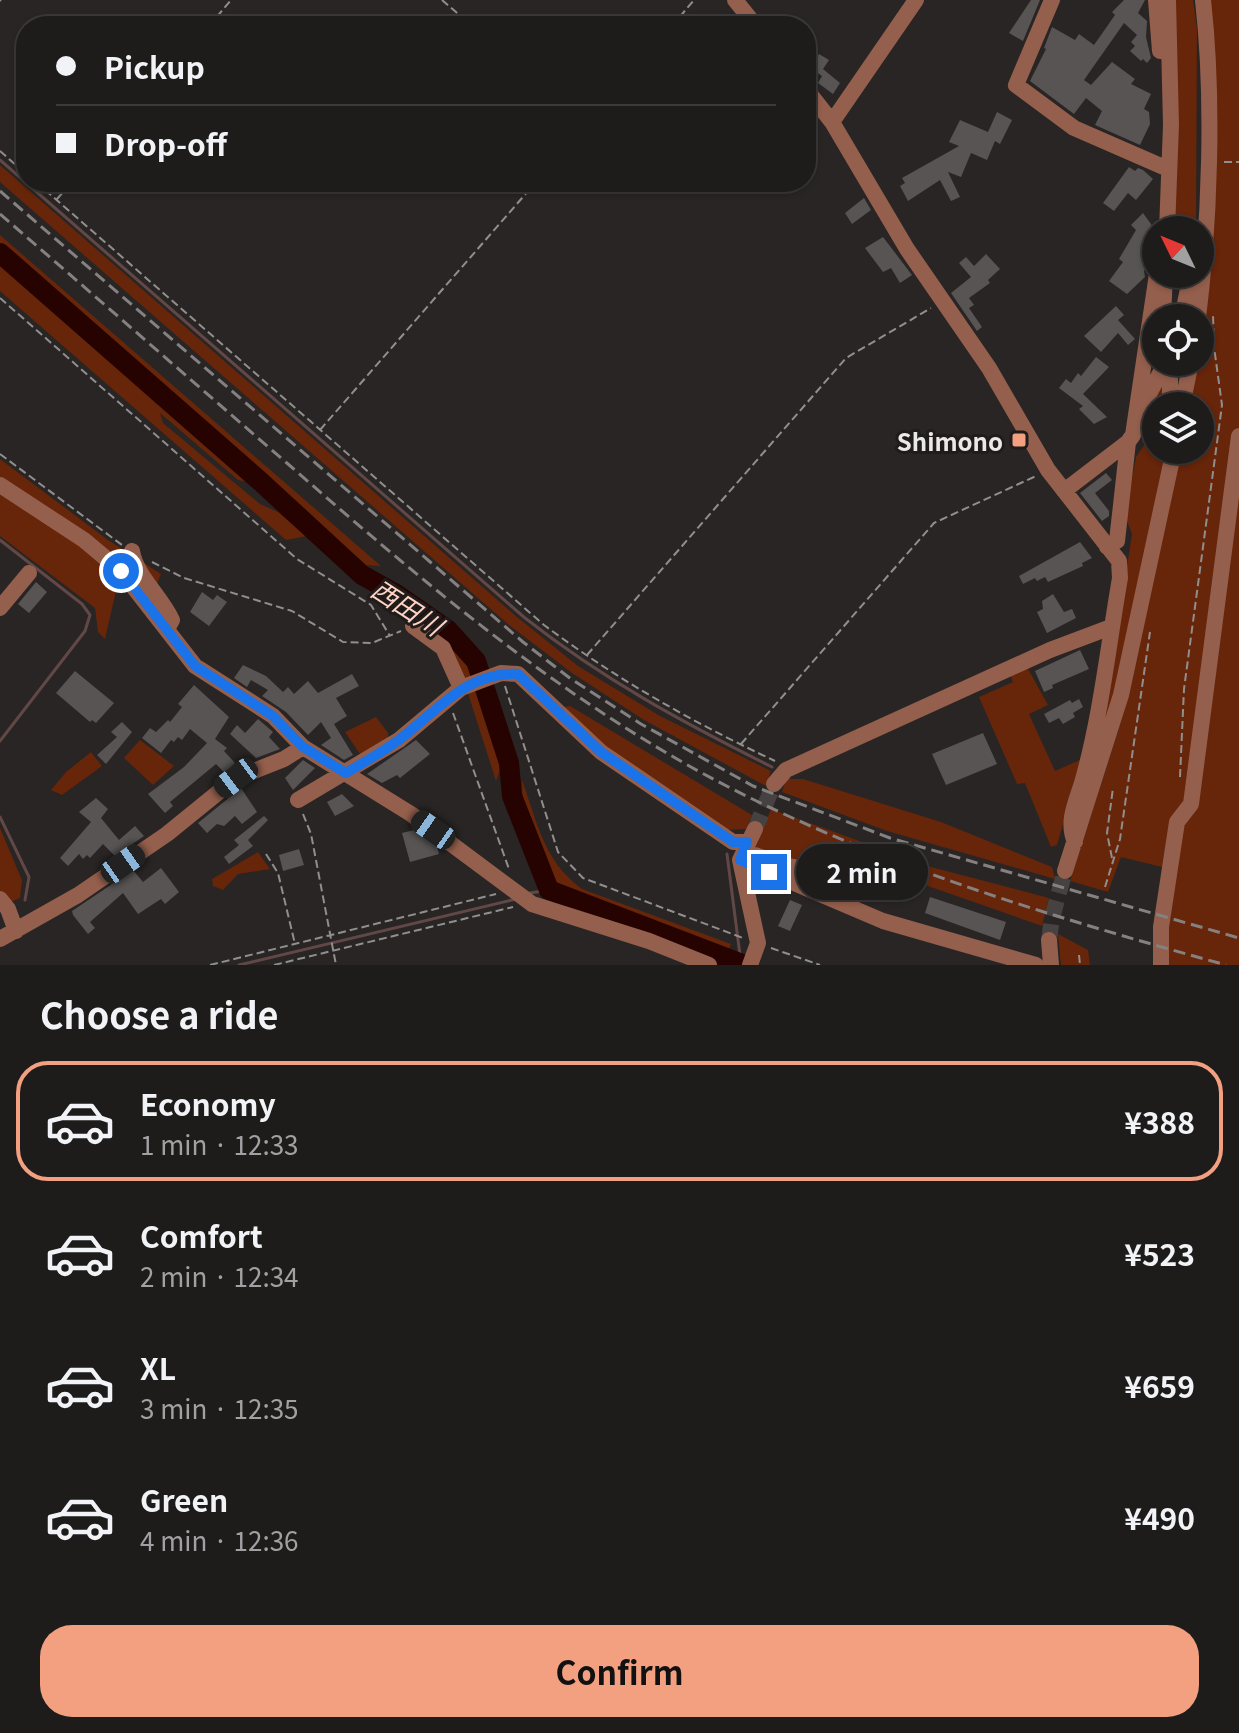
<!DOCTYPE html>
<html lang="en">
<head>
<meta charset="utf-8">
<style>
  :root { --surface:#1e1c1b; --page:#262524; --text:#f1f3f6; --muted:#a1a1a3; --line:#3c3a3a; --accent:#f3a081 }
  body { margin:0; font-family:Georgia,"Noto Sans JP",serif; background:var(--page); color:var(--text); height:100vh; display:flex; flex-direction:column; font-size:30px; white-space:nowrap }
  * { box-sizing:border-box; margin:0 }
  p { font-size:26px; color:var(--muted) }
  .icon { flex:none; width:44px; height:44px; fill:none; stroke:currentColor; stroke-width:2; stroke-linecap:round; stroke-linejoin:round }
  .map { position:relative; height:965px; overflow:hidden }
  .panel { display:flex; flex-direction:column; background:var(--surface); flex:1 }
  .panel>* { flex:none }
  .top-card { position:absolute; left:16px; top:16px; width:800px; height:176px; border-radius:32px; box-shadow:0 2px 6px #0004,0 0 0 2px var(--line); display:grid; align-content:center; height:176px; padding:0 40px; background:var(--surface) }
  .needle { width:52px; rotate:313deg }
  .buttons { position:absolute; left:1142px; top:216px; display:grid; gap:16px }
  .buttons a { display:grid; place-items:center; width:72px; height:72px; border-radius:50%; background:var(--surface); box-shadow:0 2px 6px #0004,0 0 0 2px var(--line); font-size:40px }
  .end { position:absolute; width:36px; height:36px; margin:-18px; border:10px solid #1a73e8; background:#fff; box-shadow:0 0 0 4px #fff }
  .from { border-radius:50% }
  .bubble { position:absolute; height:56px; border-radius:28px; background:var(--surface); box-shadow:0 2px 6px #0004,0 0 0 2px var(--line); font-size:26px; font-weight:700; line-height:56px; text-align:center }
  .car { position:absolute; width:24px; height:48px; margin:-24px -12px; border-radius:10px; box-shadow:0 0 6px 2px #0007; background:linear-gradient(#222 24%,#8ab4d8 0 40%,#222 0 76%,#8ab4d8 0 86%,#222 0) }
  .top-card b { display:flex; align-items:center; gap:28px; height:76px; font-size:30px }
  .top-card b+b { border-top:2px solid var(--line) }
  .top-card i { width:20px; height:20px; background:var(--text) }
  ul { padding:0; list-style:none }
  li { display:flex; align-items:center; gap:24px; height:120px; margin:0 16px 12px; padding:0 24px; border:4px solid transparent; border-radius:32px }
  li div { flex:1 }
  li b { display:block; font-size:30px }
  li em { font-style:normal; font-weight:700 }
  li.current { border-color:var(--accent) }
  li>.icon { width:72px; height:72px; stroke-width:1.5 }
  h2 { padding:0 40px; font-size:36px; line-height:96px }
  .button { display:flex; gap:16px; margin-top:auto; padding:16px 40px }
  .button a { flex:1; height:92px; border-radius:32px; background:var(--accent); color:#111; font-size:32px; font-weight:700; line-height:92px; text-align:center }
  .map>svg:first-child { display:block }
</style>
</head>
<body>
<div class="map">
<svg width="1239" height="965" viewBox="0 0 1239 965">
  <rect width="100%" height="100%" fill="#282524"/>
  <path fill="#672509" d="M1173,0H1193L1197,28L1196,230H1173Z
    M1210,0H1239V965H1158L1166,868L1121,857L1108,892L1070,881L1124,712L1180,450H1200V406H1188L1195,362H1200V335L1213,261Z
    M0,165L517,617L578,666L660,716L771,771L766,786L644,720L572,673L509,625L0,182Z
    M0,235L381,566L366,565L0,245Z
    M0,260L143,384L155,403L172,409L258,484L238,480L160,413L163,423L260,504L278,512L307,536L286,540L0,291Z
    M1161,382L1167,385L1165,406H1156V450H1162L1165,460L1114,700L1101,737L1132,534L1125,516L1136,457L1145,444L1155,393Z
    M0,459L108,540L161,574L153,594L127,565L0,478Z
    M0,494L88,551L119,578L105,639L98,632L95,608L0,536Z
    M440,637L467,664L502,764L496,781L457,659Z
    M1027,667L1048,705L1029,714L1055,771L1082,759L1057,845L1051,847L1025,783L1017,784L979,697L1013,682L1010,674Z
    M570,706L752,815L746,829L725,830L592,740L559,708Z
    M376,717L388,733V742L360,754L345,732Z
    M140,740L174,766L153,785L124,758Z
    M91,752L102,766L62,795L51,790L66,772Z
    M786,779H803L941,822L1052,867L1055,879L887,831L782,792Z
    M522,780C538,824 543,860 582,889L731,944L727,953L564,890C537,864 521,817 522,780Z
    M771,809L931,867L1049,898L1042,926L888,872L881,882L783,859L755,847Z
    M0,828L22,880L20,898L10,902L0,890Z
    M258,852L270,869L238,874L223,890L213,886L212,879Z
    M1058,934L1088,950L1090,965H1061Z"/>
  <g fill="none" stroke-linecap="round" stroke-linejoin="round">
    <path stroke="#614846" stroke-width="3" d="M0,160L525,618C604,680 682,722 772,767
      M0,540L82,604L90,615L85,631L0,741
      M0,817L29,877L25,900
      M727,854L741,963
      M530,893L549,890
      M239,965L516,899"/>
    <path stroke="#260300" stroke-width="20" d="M0,253L261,482L362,575L396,594L448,630L476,661L509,763L512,796L549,890L745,965"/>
  </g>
  <path fill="#575453" d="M1031,0H1040L1023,41L1009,33Z
    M1124,0H1145L1138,13L1147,21L1146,37L1151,58L1147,63L1143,59L1141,61L1130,51L1135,46L1131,42L1137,35L1124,23L1084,80L1091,85L1112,62L1135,79L1131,84L1151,94L1144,109L1149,112L1150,124L1140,145L1095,125L1102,111L1086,98L1074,114L1030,81L1046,49L1044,48L1052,27L1075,40L1079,34L1094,45L1115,15L1112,12Z
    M806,49L815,60L819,54L829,60L823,69L840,83L833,94L818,83L822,76L806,65Z
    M997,112L1012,120L1000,144L995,141L987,160L971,153L961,177L948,172L960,197L951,201L940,180L908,201L900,186L905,183L902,178L959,146L949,142L960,120L988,132Z
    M1129,167L1135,171L1138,168L1143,170L1153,179L1136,200L1128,193L1114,211L1103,203Z
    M864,198L871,210L852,224L845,213Z
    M1143,213L1156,231V249L1142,263L1147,267L1144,271L1145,277L1127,294L1109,281L1123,262L1119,259L1136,230L1131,225Z
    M883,237L912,275L900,283L891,268L883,272L865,248Z
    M986,254L1000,269L988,280L990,283L969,298L974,305L969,308L982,327L977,331L951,293L971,277L959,263L966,257L974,266Z
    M1116,306L1124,315L1118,320L1135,339L1128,345L1118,333L1101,352L1084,336Z
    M1096,357L1109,367L1083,394L1107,417L1094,424L1079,409L1083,406L1059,388L1066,379L1071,383L1078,373L1081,376Z
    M1106,473L1112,480L1095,493L1109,511V516L1102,521L1080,493Z
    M1080,542L1092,558L1082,563L1083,566L1048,582L1045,577L1037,581L1035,578L1023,584L1019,576Z
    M36,582L47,592L29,613L18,604Z
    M202,592L213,600L217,595L227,602L209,626L190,612Z
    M1053,594L1064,612L1072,609L1076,618L1047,633L1037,612L1043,609L1042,601Z
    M1080,650L1089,669L1052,685L1053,688L1044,692L1035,671Z
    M243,665L266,676L283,692L288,687L294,694L308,681L318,693L352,674L359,686L336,698L347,716L334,724L353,755L344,760L321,745L331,738L321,722L308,735L286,712L262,696L268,690L251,680L247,687L234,678Z
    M75,671L114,703L96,723L92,720L90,722L56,693Z
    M194,685L229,717L215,739L227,748L224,751L235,763L225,773L216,764L170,802L173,806L165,813L148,794L184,767L207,743L190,729L182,740L178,737L174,742L171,740L161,753L142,738L150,728L156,732L168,720L170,722L182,707L178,704Z
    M1079,699L1083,707L1073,713L1075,717L1063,724L1059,718L1049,723L1044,714L1070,700L1072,703Z
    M258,719L273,732L269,737L280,749L256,758L230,734L237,725L245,733Z
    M122,722L132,732L106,764L97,755L117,737L111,732Z
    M983,733L997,764L946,785L932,754Z
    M416,740L430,754L400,778L397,775L382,783L367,774Z
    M303,760L315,768L293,790L285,778Z
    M241,788L257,812L242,824L235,816L224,826L217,824L207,833L198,823Z
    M342,794L354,806L335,816L327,802Z
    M96,798L108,809L101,818L119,840L135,826L144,836L115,856L103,844L90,858L87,855L83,859L79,854L68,866L60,858L91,822L79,812Z
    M264,816L268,820L248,840L253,846L229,864L224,857L239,845L234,840Z
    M414,830L437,847L439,854L410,862L402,833Z
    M299,849L304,865L283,871L279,855Z
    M161,868L179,892L165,904L161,899L138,914L123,893L90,922L95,928L88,934L73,915L72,911L133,870L143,882Z
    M930,897L1006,922L1000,940L925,913Z
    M790,900L802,905L790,931L778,926Z"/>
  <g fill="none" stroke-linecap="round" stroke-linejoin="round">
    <path stroke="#454241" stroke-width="16" stroke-dasharray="16 8" stroke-linecap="butt" d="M755,829L774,784
      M1049,940L1052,918L1065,871"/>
    <path stroke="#918f8e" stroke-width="2" stroke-dasharray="8 4" stroke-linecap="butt" d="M442,0L472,26
      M0,1L1,0
      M209,26L231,0
      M672,26L694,0
      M0,151L26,174
      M1224,162H1239
      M36,182L544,625C618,680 692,722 775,761
      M57,199L72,182
      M0,298L297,559L371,605L390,636
      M320,430L536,182
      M0,454L122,545
      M152,562L184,578L292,611L343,642L372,643L401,631
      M587,655L846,358L931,308
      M505,686L558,852L583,878L743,938
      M453,713L509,869
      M741,744L934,523L1036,476
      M1180,777L1184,689L1222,405L1214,347L1213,315
      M303,814L311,834L336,965
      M266,854L278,873L295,944
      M1112,858L1107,833L1113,788
      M1105,887L1120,839L1150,632
      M771,948L820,965
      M1079,955L1080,965
      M210,965L496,894
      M274,965L513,907"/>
    <path stroke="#945f4c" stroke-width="16" d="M735,0L756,26
      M1052,0L1016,85L1074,128L1168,169
      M1156,0L1160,51
      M806,89L832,122L907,249L989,368L1048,470L1119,561L1120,578C1108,647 1101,716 1082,783C1076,802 1066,822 1075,842
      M832,122L916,0
      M1167,230L1171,125L1168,0
      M1163,318L1165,274
      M1182,318L1190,279L1194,274
      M1198,318C1210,220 1214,98 1203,0
      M1182,406L1191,362
      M1147,407L1149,394L1165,364L1170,365V406
      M0,485L84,540L121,571L195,666L273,716L303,747L411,814L532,904L649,941L709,965
      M1064,491L1128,442
      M1107,547L1117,541L1128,442L1133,435L1157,274
      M132,551C136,576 161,596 172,620L167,629
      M0,608L29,573
      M461,688L501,673L518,674L601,752L733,842H747
      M774,784L786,770L1050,650L1111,627
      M298,800L399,740L461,688L443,648L413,626
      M749,857L755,855L779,864L898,888
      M740,860L883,921L1036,965
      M1065,871L1121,695L1174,450
      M0,899L8,909L16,931
      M0,939L78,895L167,834L236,778L284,759L303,747
      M1049,940L1051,965
      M750,965L758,943L740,860L755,829
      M1161,965V927L1177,822L1191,804L1239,436"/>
    <path stroke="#848180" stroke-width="3" stroke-dasharray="12 6" stroke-linecap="butt" d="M0,191L523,642L571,679L641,724L753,786L890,838L1239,938
      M0,214C96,297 192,381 288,464C415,575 543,684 691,767C859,860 1042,914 1226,965"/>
  </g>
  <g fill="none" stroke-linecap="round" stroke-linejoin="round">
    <path stroke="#1a73e8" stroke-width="10" d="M121,571L195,666L273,716L303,747L346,773C364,762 383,752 400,739C437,711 467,671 518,674L601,752L733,842H747L740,860L769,872"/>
  </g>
  <rect fill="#f3a081" stroke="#1f1c1b" stroke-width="3" x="1011" y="432" width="16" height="16" rx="4"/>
  <g text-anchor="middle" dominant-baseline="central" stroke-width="6" stroke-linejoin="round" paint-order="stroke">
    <g font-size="24" font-weight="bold" fill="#ebe9e8" stroke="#1f1c1b" text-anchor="end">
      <text x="1003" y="440">Shimono</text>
    </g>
    <g font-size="26" font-style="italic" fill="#ffd3c3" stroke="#1f1c1b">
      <text transform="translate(408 606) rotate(33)">西田川</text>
    </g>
  </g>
</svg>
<div class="buttons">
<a><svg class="needle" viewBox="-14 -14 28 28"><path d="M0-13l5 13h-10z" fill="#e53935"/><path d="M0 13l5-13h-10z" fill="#a1a1a3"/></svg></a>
<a><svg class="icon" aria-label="locate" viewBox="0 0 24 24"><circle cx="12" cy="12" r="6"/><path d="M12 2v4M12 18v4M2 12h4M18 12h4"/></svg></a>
<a><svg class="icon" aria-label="layers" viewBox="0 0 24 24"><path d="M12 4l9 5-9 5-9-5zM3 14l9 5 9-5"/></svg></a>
</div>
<i class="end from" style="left:121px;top:571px"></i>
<i class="end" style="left:769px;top:872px"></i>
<div class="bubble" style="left:796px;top:844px;width:132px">2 min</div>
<i class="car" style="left:236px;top:778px;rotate:233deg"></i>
<i class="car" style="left:433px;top:830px;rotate:305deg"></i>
<i class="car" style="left:123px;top:864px;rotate:55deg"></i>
<div class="top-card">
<b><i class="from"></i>Pickup</b>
<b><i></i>Drop-off</b>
</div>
</div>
<section class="panel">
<h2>Choose a ride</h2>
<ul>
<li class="current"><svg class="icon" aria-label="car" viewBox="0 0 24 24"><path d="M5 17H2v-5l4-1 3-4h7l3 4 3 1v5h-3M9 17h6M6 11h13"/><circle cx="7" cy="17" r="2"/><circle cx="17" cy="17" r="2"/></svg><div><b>Economy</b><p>1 min · 12:33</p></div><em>¥388</em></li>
<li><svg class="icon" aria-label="car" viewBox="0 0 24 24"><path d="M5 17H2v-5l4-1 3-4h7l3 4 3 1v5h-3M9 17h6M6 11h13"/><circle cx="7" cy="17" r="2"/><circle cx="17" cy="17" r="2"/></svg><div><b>Comfort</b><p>2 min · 12:34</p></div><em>¥523</em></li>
<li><svg class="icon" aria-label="car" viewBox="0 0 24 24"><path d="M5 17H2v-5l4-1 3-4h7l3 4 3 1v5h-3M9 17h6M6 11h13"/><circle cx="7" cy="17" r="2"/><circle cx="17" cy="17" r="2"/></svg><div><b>XL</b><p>3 min · 12:35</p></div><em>¥659</em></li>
<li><svg class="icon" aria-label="car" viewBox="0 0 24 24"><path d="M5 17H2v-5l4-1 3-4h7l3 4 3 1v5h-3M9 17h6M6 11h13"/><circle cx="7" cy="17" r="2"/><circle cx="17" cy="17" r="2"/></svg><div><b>Green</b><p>4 min · 12:36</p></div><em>¥490</em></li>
</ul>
<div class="button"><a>Confirm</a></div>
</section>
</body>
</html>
